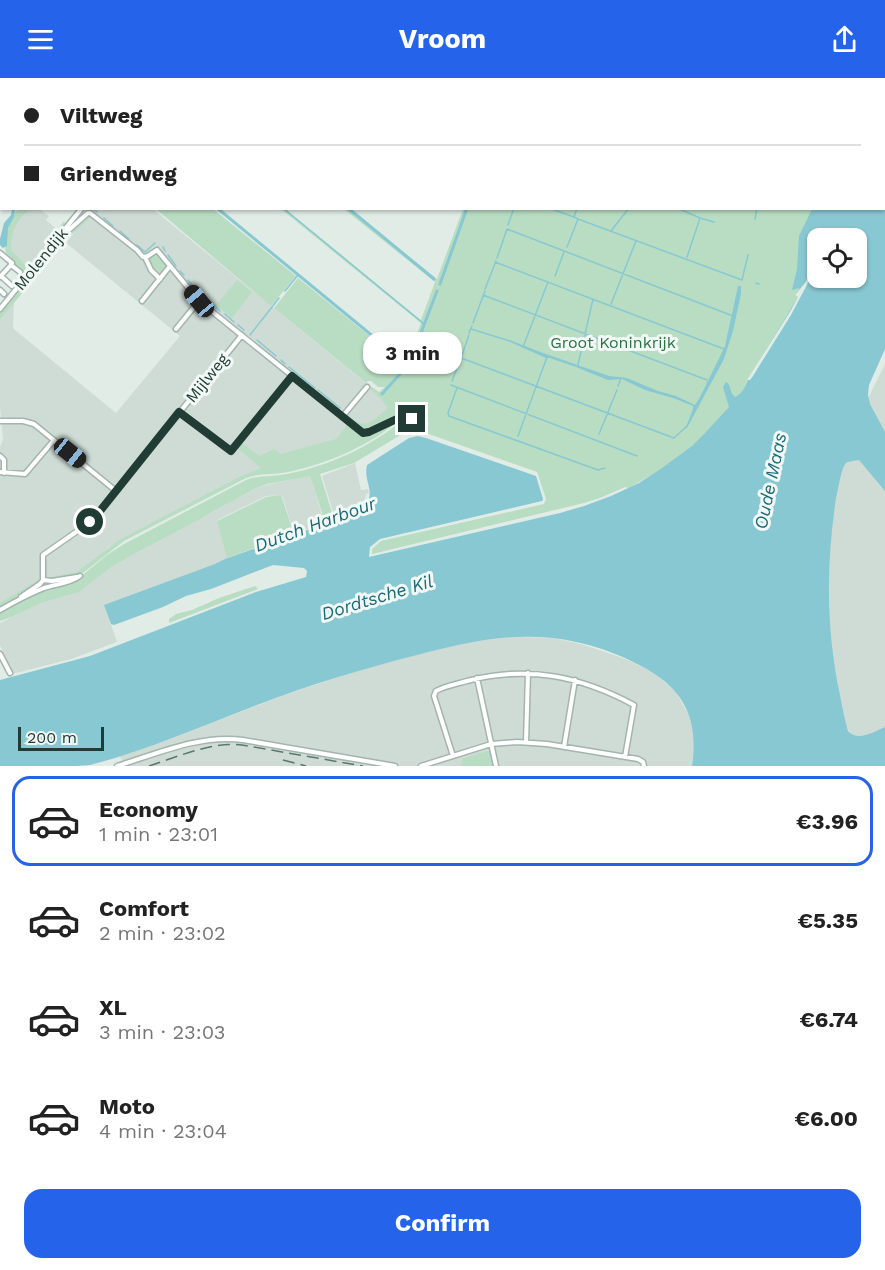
<!DOCTYPE html>
<html lang="en">
<head>
<meta charset="utf-8">
<style>
  :root { --surface:#fff; --page:#f6f6f6; --text:#222; --muted:#767676; --line:#e0e0e0; --accent:#2563eb }
  body { margin:0; font-family:"Work Sans",sans-serif; background:var(--page); color:var(--text); height:100vh; display:flex; flex-direction:column; font-size:22px; white-space:nowrap }
  * { box-sizing:border-box; margin:0 }
  p { font-size:20px; color:var(--muted) }
  .icon { flex:none; width:33px; height:33px; fill:none; stroke:currentColor; stroke-width:2; stroke-linecap:round; stroke-linejoin:round }
  .map { position:relative; height:688px; overflow:hidden }
  .drawer { display:flex; flex-direction:column; background:var(--surface); flex:1 }
  .drawer>* { flex:none }
  .guide { position:absolute; left:0px; top:0px; width:885px; height:132px; box-shadow:0 2px 4px #0004; display:grid; align-content:center; height:132px; padding:0 24px; background:var(--surface) }
  .buttons { position:absolute; left:807px; top:150px; display:grid; gap:12px }
  .buttons a { display:grid; place-items:center; width:60px; height:60px; border-radius:12px; background:var(--surface); box-shadow:0 2px 4px #0004; font-size:30px }
  .scale { position:absolute; left:18px; bottom:15px; width:86px; box-sizing:border-box; padding-left:6px; border:3px solid #213c34; border-top:0; font-size:16px; line-height:21px; white-space:nowrap; color:#213c34; -webkit-text-stroke:4px #f1f8f5; paint-order:stroke }
  .end { position:absolute; width:27px; height:27px; margin:-14px; border:8px solid #213c34; background:#fff; box-shadow:0 0 0 3px #fff }
  .from { border-radius:50% }
  .bubble { position:absolute; height:42px; border-radius:18px; background:var(--surface); box-shadow:0 2px 4px #0004; font-size:20px; font-weight:700; line-height:42px; text-align:center }
  .car { position:absolute; width:18px; height:36px; margin:-18px -9px; border-radius:8px; box-shadow:0 0 4px 2px #0007; background:linear-gradient(#222 24%,#8ab4d8 0 40%,#222 0 76%,#8ab4d8 0 86%,#222 0) }
  .guide b { display:flex; align-items:center; gap:21px; height:57px; font-size:22px }
  .guide b+b { border-top:2px solid var(--line) }
  .guide i { width:15px; height:15px; background:var(--text) }
  ul { padding:10px 0 0; list-style:none }
  li { display:flex; align-items:center; gap:18px; height:90px; margin:0 12px 9px; padding:0 12px; border:3px solid transparent; border-radius:18px }
  li div { flex:1 }
  li b { display:block; font-size:22px }
  li em { font-style:normal; font-weight:700 }
  li.selected { border-color:var(--accent) }
  li>.icon { width:54px; height:54px; stroke-width:1.5 }
  .cta { display:flex; gap:12px; margin-top:auto; padding:12px 24px }
  .cta a { flex:1; height:69px; border-radius:18px; background:var(--accent); color:#fff; font-size:24px; font-weight:700; line-height:69px; text-align:center }
  header { display:flex; justify-content:space-between; align-items:center; height:78px; padding:0 24px; background:var(--accent); color:#fff; font-size:27px; font-weight:700 }
  .map>svg:first-child { display:block }
</style>
</head>
<body>
<header><svg class="icon" aria-label="menu" viewBox="0 0 24 24"><path d="M4 6h16M4 12h16M4 18h16"/></svg>Vroom<svg class="icon" aria-label="share" viewBox="0 0 24 24"><path d="M12 15V3M7 8l5-5 5 5M5 13v7h14v-7"/></svg></header>
<div class="map">
<svg width="885" height="688" viewBox="0 0 885 688">
  <rect width="100%" height="100%" fill="#e1ece7"/>
  <path fill="#cfdcd6" d="M26,131H39L49,138L46,142L58,152L30,190L12,175L9,167L11,148Z
    M94,131H153L380,317V320L393,333L367,359L338,377L242,398L109,469L80,495L34,512L0,533V369L3,361L0,329V242L14,225L13,249L14,251L116,335L180,258L66,165Z
    M885,286V688H862L822,583L831,395Z
    M355,385L361,412L368,411L369,415L366,416L365,421L362,426L349,431L350,435L347,436L346,433L334,437L322,398Z
    M310,397L323,441L320,444L321,446L294,456L282,417L266,418L217,442L229,485L105,529L117,564L71,581L12,596L0,567V545L54,518L116,482L215,433L249,413L266,407Z
    M521,559L553,560L581,566L623,580L653,594L675,613L688,635L691,643L695,663L692,688H125L120,678L165,663L282,618L353,594L423,575L470,564L500,560Z"/>
  <path fill="#b9ddc2" d="M511,0H885L884,2H510Z
    M19,131H30C16,142 11,154 11,172L26,187L27,190L23,196L13,187L15,184L6,175L5,170C10,163 5,158 8,149C10,144 13,140 15,134Z
    M156,131H213L296,198L271,228Z
    M281,131H285L421,242L435,204L344,131H350L437,201L463,131H845L818,160L817,191L734,329L687,376L629,410L625,409L600,420L584,425L372,476V471L381,463L544,426L546,421L537,394L426,355L429,345L407,338L411,333L400,337L369,353C359,354 354,347 347,341L350,339C368,353 372,342 388,330L379,319L369,310L372,309L379,314L385,309H378L371,303H368L366,305L274,230L298,200L403,285L407,281L421,245Z
    M90,136L92,138L67,161L0,242V234L60,161L84,139Z
    M64,143L65,146L61,154L15,210Z
    M156,177L160,178L166,189L165,192L158,196C153,191 148,187 151,179Z
    M237,202L252,214L232,240L216,227Z
    M402,340C371,367 327,386 288,394C274,397 259,395 246,400L124,463L79,498L51,502V499L77,494L119,462L241,398L261,390L236,369L241,364L259,378L274,371L281,376L336,361L348,346L362,356L366,357Z
    M404,341L410,342L413,344L412,350L354,385L320,396L333,438L324,441L310,398L267,406L252,412L200,441L130,478L111,489L79,514L43,524L12,539L0,543V532L13,524L45,511L74,504L107,477L124,466L246,402C259,397 273,399 287,396C329,388 372,368 404,341Z
    M281,417L294,456L227,480L217,443L266,419Z
    M40,501L37,506L0,530V525Z
    M255,508L258,511L169,545V541L176,536L192,532L219,520Z
    M490,672L493,688H461L462,681Z"/>
  <path fill="#88c8d2" fill-rule="evenodd" d="M854,0H885V271L869,307L868,317L870,326L885,354V413L859,382C855,383 849,383 846,385C841,390 838,413 836,420C826,487 826,552 840,617C842,629 845,642 848,653C857,664 874,654 885,649V688H692C699,641 684,610 641,588C610,571 572,560 537,559C496,557 456,567 417,577C362,591 309,607 257,627C202,648 147,672 90,687C82,688 72,688 63,688C42,688 21,688 0,688V602L90,578L256,514L306,499L307,493L304,490L273,487L211,511L186,518L163,529L114,547L111,546L104,527L215,486L225,481L321,447L364,429C377,414 363,404 367,387L409,360L418,358L426,360L536,398L543,421L542,423L380,461L370,469L369,479L560,435L584,428L611,418L639,405L662,390L692,368L706,354L729,329L723,309L726,304C732,307 729,315 735,319C743,316 747,305 749,300L798,219L795,217L800,210L792,212L797,191L799,158L812,131L884,130V2L854,1ZM818,160H856V200H818Z
    M12,131H15L14,139L8,150L7,168L3,170L0,167V161L4,145L11,137Z
    M738,208H741V216L733,253L724,281L687,350L686,349L693,331V328L676,321L645,312L622,301L608,302L576,289L550,280H546L508,263L509,262L512,263L543,275L609,298L627,300L658,313L676,318L695,327C701,319 705,308 709,301L725,268Z"/>
  <path fill="#e1ece7" d="M817,181V184L810,201L791,237L753,298L750,302H747L791,232L798,219L795,217L805,205Z"/>
  <g fill="none" stroke-linecap="round" stroke-linejoin="round">
    <path stroke="#88c8d2" stroke-width="1.5" d="M313,0L315,2
      M406,0L408,2
      M636,0L640,2
      M53,2L54,0
      M197,2L198,0
      M562,2L563,0
      M613,2V0
      M676,2L677,0
      M729,2V0
      M775,2V0
      M92,130L97,134
      M283,130L424,246
      M549,130L574,139
      M677,130L700,140L714,144
      M104,140L113,148
      M578,141L742,202L748,177
      M755,141L757,130
      M508,147L514,130
      M120,153L129,161
      M611,153L629,130
      M137,167L145,174L155,165
      M163,169L165,173
      M567,169L578,141L574,139L577,130
      M168,177L176,188
      M687,179L700,140
      M497,180L507,151L733,238
      M495,184L724,271
      M180,193L184,197
      M555,198L564,174
      M188,202L192,207
      M756,205L759,206
      M485,211L496,183
      M196,212L201,217
      M285,213L298,197
      M483,217L707,302
      M206,221L209,223
      M611,226L636,163
      M214,227L220,233
      M225,236L234,244
      M473,245L485,213
      M238,247L244,252
      M471,251L510,263
      M469,255L472,248
      M250,257L279,220
      M469,257L461,280L674,360L687,348
      M257,262L276,278
      M523,269L548,204
      M281,282L285,286
      M578,287L593,221
      M289,289L315,310
      M452,303L461,280
      M451,307L637,378
      M618,308L621,300
      M457,310L448,335L449,338L598,392L605,390
      M318,312L340,330
      M599,356L617,312
      M518,358L547,279"/>
    <path stroke="#88c8d2" stroke-width="3" d="M195,1V2
      M514,2L515,0
      M217,130L403,283
      M348,130L434,201
      M440,206L467,130
      M382,316L409,286L437,213"/>
    <defs>
      <path id="minor" d="M188,2L190,0
        M0,34L1,16
        M0,58H2
        M62,156L70,151L88,135H90L137,172L143,179L148,178L157,172L199,223L363,355L369,354L401,339L405,338L412,341
        M0,175L12,185L11,186
        M145,179L151,192L160,201
        M1,198L12,208
        M0,199L11,187L20,194
        M0,212L4,216
        M142,223L170,188
        M0,231L82,130
        M176,251L199,223
        M179,335L231,373L292,298
        M342,339L367,309
        M0,343H23L34,346L116,413
        M0,378L4,382V395
        M0,394L25,396L54,362
        M43,502V477L86,447L96,438L242,257
        M21,519L40,506L43,502L52,503L77,499
        M0,532C14,524 29,516 44,510C56,506 69,506 80,498
        M0,576L10,595
        M477,600L496,688
        M526,664L528,595
        M564,669L575,602
        M453,678L434,618L436,613C445,608 457,606 467,603C527,587 580,598 634,627L625,679
        M117,688C156,676 201,656 243,662L395,688
        M421,688L491,666L517,664L547,666L638,681L643,684L644,688"/>
    </defs>
    <use href="#minor" stroke="#a4b4ae" stroke-width="7"/>
    <use href="#minor" stroke="#fff" stroke-width="4"/>
    <path stroke="#5b7870" stroke-width="1.5" stroke-dasharray="12 6" stroke-linecap="butt" d="M283,682L306,688
      M149,688C177,679 213,663 242,667L363,688"/>
  </g>
  <g fill="none" stroke-linecap="round" stroke-linejoin="round">
    <path stroke="#213c34" stroke-width="8" d="M90,444L96,438L179,334L231,373L292,298L363,355L369,354L401,339L412,341"/>
  </g>
  <g text-anchor="middle" dominant-baseline="central" stroke-width="6" stroke-linejoin="round" paint-order="stroke">
    <g font-size="16" fill="#213c34" stroke="#f1f8f5">
      <text transform="translate(41 181) rotate(-51)">Molendijk</text>
      <text transform="translate(207 300) rotate(-51)">Mijlweg</text>
    </g>
    <g font-size="16" fill="#2b7445" stroke="#f1f8f5">
      <text x="613" y="264">Groot Koninkrijk</text>
    </g>
    <g font-size="18" font-style="italic" fill="#1a6b79" stroke="#f1f8f5">
      <text transform="translate(770 403) rotate(-78)">Oude Maas</text>
      <text transform="translate(315 446) rotate(-20)">Dutch Harbour</text>
      <text transform="translate(377 519) rotate(-17)">Dordtsche Kil</text>
    </g>
  </g>
</svg>
<div class="buttons">
<a><svg class="icon" aria-label="locate" viewBox="0 0 24 24"><circle cx="12" cy="12" r="6"/><path d="M12 2v4M12 18v4M2 12h4M18 12h4"/></svg></a>
</div>
<div class="scale">200 m</div>
<i class="end from" style="left:90px;top:444px"></i>
<i class="end" style="left:412px;top:341px"></i>
<div class="bubble" style="left:363px;top:254px;width:99px">3 min</div>
<i class="car" style="left:199px;top:223px;rotate:320deg"></i>
<i class="car" style="left:70px;top:375px;rotate:129deg"></i>
<div class="guide">
<b><i class="from"></i>Viltweg</b>
<b><i></i>Griendweg</b>
</div>
</div>
<section class="drawer">
<ul>
<li class="selected"><svg class="icon" aria-label="car" viewBox="0 0 24 24"><path d="M5 17H2v-5l4-1 3-4h7l3 4 3 1v5h-3M9 17h6M6 11h13"/><circle cx="7" cy="17" r="2"/><circle cx="17" cy="17" r="2"/></svg><div><b>Economy</b><p>1 min · 23:01</p></div><em>€3.96</em></li>
<li><svg class="icon" aria-label="car" viewBox="0 0 24 24"><path d="M5 17H2v-5l4-1 3-4h7l3 4 3 1v5h-3M9 17h6M6 11h13"/><circle cx="7" cy="17" r="2"/><circle cx="17" cy="17" r="2"/></svg><div><b>Comfort</b><p>2 min · 23:02</p></div><em>€5.35</em></li>
<li><svg class="icon" aria-label="car" viewBox="0 0 24 24"><path d="M5 17H2v-5l4-1 3-4h7l3 4 3 1v5h-3M9 17h6M6 11h13"/><circle cx="7" cy="17" r="2"/><circle cx="17" cy="17" r="2"/></svg><div><b>XL</b><p>3 min · 23:03</p></div><em>€6.74</em></li>
<li><svg class="icon" aria-label="car" viewBox="0 0 24 24"><path d="M5 17H2v-5l4-1 3-4h7l3 4 3 1v5h-3M9 17h6M6 11h13"/><circle cx="7" cy="17" r="2"/><circle cx="17" cy="17" r="2"/></svg><div><b>Moto</b><p>4 min · 23:04</p></div><em>€6.00</em></li>
</ul>
<div class="cta"><a>Confirm</a></div>
</section>
</body>
</html>
